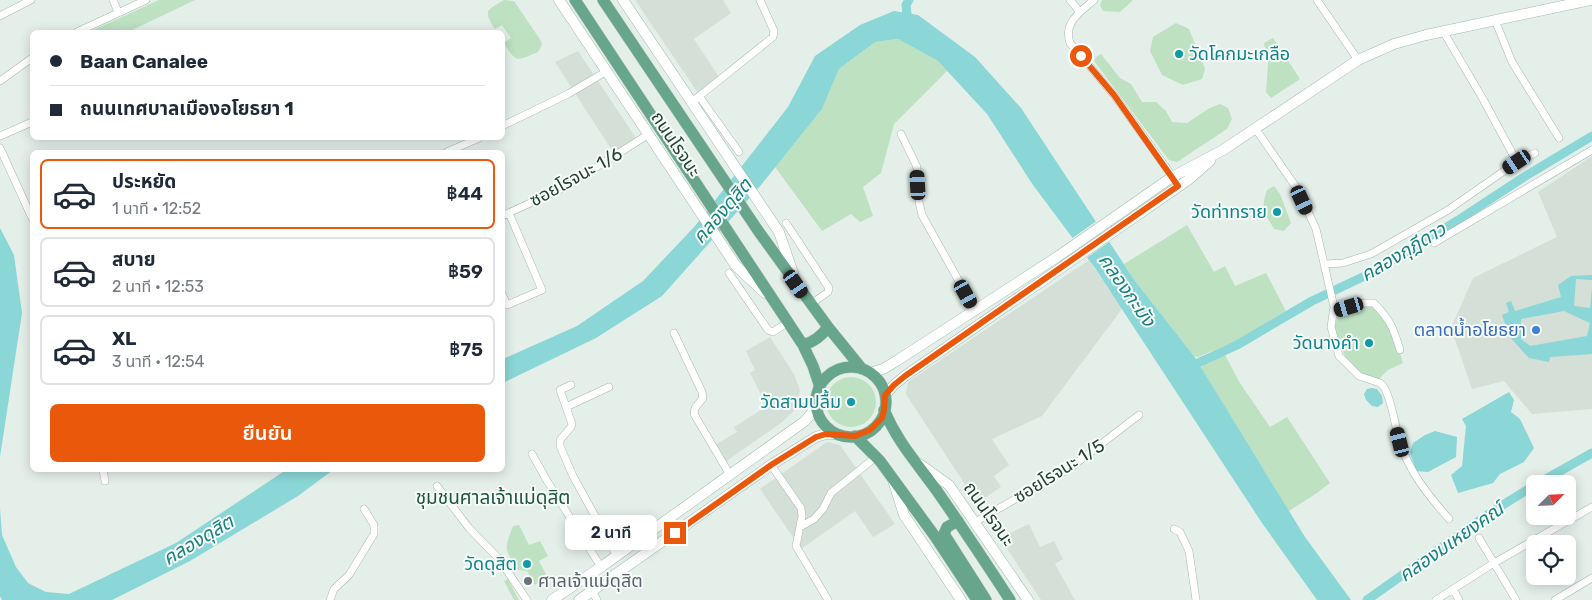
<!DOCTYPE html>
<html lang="th">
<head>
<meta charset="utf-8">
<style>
  :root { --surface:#fff; --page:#f2f2f3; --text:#1f2937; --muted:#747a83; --line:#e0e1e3; --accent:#ea580c }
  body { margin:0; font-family:Rubik,"Noto Sans Thai",sans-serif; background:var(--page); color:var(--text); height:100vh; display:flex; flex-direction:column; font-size:19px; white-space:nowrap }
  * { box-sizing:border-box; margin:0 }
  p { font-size:16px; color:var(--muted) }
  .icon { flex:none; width:28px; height:28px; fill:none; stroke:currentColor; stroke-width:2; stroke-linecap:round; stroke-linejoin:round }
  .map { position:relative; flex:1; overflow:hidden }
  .side { position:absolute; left:30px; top:150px; width:475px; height:322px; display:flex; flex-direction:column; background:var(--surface); border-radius:8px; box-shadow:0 2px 12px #0003 }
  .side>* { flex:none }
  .hud { position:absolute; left:30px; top:30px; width:475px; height:110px; border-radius:8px; box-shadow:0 2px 12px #0003; display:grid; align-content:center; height:110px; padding:0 20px; background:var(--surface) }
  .needle { width:32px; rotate:66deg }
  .tools { position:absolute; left:1526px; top:475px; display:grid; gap:10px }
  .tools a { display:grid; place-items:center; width:50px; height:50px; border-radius:8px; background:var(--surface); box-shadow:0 2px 12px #0003; font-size:25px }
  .end { position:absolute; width:22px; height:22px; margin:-11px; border:6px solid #ea580c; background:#fff; box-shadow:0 0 0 2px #fff }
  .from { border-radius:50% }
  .bubble { position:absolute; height:35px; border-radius:8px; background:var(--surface); box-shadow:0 2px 12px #0003; font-size:16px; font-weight:600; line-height:35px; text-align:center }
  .car { position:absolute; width:15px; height:30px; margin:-15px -8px; border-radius:6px; box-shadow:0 0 4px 1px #0007; background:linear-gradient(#222 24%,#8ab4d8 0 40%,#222 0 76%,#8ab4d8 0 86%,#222 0) }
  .hud b { display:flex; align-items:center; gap:18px; height:48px; font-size:19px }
  .hud b+b { border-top:1px solid var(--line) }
  .hud i { width:12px; height:12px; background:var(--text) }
  ul { padding:9px 0 0; list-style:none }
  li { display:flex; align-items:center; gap:15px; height:70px; margin:0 10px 8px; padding:0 10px; border:2px solid var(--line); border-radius:8px }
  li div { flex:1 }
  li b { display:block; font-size:19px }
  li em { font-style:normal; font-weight:600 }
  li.selected { border-color:var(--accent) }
  li>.icon { width:45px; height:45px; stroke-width:1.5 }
  .button { display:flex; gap:10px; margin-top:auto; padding:10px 20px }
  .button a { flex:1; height:58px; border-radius:8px; background:var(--accent); color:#fff; font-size:20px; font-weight:600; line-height:58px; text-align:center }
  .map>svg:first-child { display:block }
</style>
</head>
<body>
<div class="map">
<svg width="1592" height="600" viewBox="0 0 1592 600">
  <rect width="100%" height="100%" fill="#e5efe9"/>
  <path fill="#d3dfd7" d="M635,0H723L731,13L694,39L719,77L698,93Z
    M578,51L636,138L613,152L555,62Z
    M1592,156V409L1532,414L1504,381L1472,389L1451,328L1473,278L1557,237L1538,192Z
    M1089,260L1122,309L1042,416L992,439L1009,465L994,476L1001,487L977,503L906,394L908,382Z
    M770,337L794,374L800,391L795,410L781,423L725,462L715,445L737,432L734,427L767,406L750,373L755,370L746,351Z
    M827,442L840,445L895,524L873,537L855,511L801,549L760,489Z
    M1029,524L1040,547L1054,541L1063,559L1055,564L1075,600H1041L1000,538Z"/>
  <path fill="#bde1c1" d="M159,0H195L128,32H89Z
    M504,0L514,1L541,41L542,45L538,52C516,61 517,64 504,43L511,38L502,25L495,29C483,10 486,11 504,0Z
    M1102,0H1133L1120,12L1103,11L1100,5Z
    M1176,23L1189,29L1205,69L1202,79L1183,85L1162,75L1150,51L1153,37Z
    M1273,38L1300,79L1271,98L1266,92L1268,64L1264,43Z
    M898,39L938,61L947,71L894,124L881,173L863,187L873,216L860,222L851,214L822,231L775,167L822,109L839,69L875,42Z
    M1101,54L1120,78L1131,84L1142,102H1156L1166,111L1172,122L1187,123L1208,109L1220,104L1228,108L1232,119L1227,129L1177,162L1169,160L1094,61L1096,57Z
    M1274,186L1280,194L1291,223L1284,231L1274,229C1265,213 1260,209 1267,190Z
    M1187,225L1214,272L1225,266L1235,286L1266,273L1286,311L1236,341L1198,357L1194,356L1135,281L1124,264Z
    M1365,305C1391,310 1396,341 1403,363L1388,370L1377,381L1363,377L1345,356L1333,330L1338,316Z
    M1225,355L1240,383L1270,427L1287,417L1330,483L1317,493L1289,511L1201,368L1203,364Z
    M826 402a25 25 0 1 1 50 0a25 25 0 1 1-50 0Z
    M519,525L529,545L540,541L548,556L539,561L547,576L535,585L527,571L518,570C504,548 504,550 513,526Z
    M508,579L519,600H514L504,581Z"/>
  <path fill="#8bd6d6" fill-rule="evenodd" d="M894,11L918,15L975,57L1021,108L1135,281L1194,356L1305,537L1351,600H1317L1262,523L1095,268L1033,185L987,114L938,61L898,39L875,42L839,69L822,109L761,185L662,296L596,338L503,383V359L577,326L643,281L695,226L788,107L815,56L860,25Z
    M0,228L14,255L22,313L0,457Z
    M1592,275V280L1576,279L1574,306L1590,308L1592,288V354L1550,357L1549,362L1529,358L1510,337L1502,315L1509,312L1506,303L1511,301L1515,311L1561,297L1558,285L1571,276ZM1564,311L1590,323L1587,336L1530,346L1521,339V319Z
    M1372,388L1377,389L1382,396L1383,403L1378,407L1372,406L1366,400L1364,394L1367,389Z
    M1509,392L1514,400L1511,412L1520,419L1534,448L1524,462L1500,474L1493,483L1458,493L1451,475L1462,466L1466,426L1462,419Z
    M1435,431L1457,437L1456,457L1428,472L1416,471L1410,453L1413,443L1425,435Z
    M286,470H333L298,496L190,561L112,600H2L0,596V508L2,535L16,567L28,583L46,592L69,594L176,543Z"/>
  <path fill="#e5efe9" d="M1098,220L1112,240L1085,259L1071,239Z"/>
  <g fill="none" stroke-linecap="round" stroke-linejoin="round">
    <path stroke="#8bd6d6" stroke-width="9" d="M908,23L906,5L909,0
      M1187,368L1237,345L1312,301L1369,274L1460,219L1524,177L1592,136
      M1537,484L1592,453
      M1367,600L1493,511L1535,485"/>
    <defs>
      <path id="street" d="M113,0L118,12
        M1070,0L1080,12
        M1094,0C1080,12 1063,23 1070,43L1114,95L1175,180
        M1317,0L1358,60
        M0,16L31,0
        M1495,20L1512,62L1559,138
        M1443,31L1483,99L1517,162
        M77,32L146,0
        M0,81L32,58
        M699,96L739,152
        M692,102L773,37L774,31L760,0
        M502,126L568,94L607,71
        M1255,128L1298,190L1316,229L1334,307L1331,327L1339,356L1359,376L1380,383L1384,387C1393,403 1394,424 1400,442C1409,472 1429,496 1449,519
        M901,134L917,167L919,202L922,215L975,310
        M0,136L32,122
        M0,148L32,218
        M447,152L479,138
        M502,216L565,187L649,134
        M786,223L829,288L828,292L811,304
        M1434,243L1592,150
        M1325,264L1343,263L1371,254L1448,210L1517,162L1535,153
        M729,273L768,330L773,332L788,322
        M502,294L507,305L542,290L509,213
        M1334,312L1364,303H1374C1391,321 1393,327 1400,350
        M674,333L702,392L703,398L695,408L694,414L730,475
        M571,385L560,390L572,424L571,427L560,440V446L573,476L617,556
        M566,407L609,387
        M532,454L546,479L601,567
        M771,465L801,508L802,516L796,546L828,600
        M103,470L105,481
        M437,486L469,528L499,559L527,600
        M975,522L1070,468L1139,415
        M800,527L814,519L823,509L831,493L876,457
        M1174,529L1180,532L1189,551L1196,600
        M1479,538L1516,600
        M1453,589L1459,600
        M592,591L597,600
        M330,600L334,589L349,575L374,534V525L364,509
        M1436,600L1494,563L1592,507
        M1555,600L1592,578"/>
      <path id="secondary" d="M559,0L736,266L765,293
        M623,0L779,232L795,279
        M870,373L883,369L898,360L1057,257L1172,177L1223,150L1358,60L1394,44L1426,35L1590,0
        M885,395L894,385L905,376L1188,180L1210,161
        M918,463L949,485L1028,600
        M893,480L904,515L961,600
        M552,600L601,567L805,421L811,414L816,404
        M579,600L771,465L816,437L826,434H837"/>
      <path id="primary" d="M575,0L803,345L813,366L820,387
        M603,0L759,232L828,327L862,369
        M803,345C814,342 821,337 828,327
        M816 402a35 35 0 1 1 70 0a35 35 0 1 1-70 0Z
        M884,410C898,443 917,463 937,491C962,527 986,563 1010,600
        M855,436L880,461L934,535L977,600
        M958,521L947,527L944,534L986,600"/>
    </defs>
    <use href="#street" stroke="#a7b8af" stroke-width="8"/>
    <use href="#secondary" stroke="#a2bbaf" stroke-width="11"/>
    <use href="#primary" stroke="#c1cac6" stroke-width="12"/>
    <use href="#street" stroke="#fff" stroke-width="7"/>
    <use href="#secondary" stroke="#fff" stroke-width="10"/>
    <use href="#primary" stroke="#67a68c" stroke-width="11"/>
  </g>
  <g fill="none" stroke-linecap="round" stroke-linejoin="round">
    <path stroke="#ea580c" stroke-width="6" d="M675,533L771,465L816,437L826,434L855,436L870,430L882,418L884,410L885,395L894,385L905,376L1178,186L1114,95L1081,56"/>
  </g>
  <g fill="#0f9aa8" stroke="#f6fbf7" stroke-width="2">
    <circle cx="1179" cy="54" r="5"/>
    <circle cx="1277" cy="212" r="5"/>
    <circle cx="1369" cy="343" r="5"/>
    <circle cx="851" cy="402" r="5"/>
    <circle cx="527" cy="564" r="5"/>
  </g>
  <circle fill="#3f7fe0" stroke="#f6fbf7" stroke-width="2" cx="1536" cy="330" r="5"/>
  <circle fill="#6b7280" stroke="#f6fbf7" stroke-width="2" cx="528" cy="581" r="5"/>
  <g text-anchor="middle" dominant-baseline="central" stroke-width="4" stroke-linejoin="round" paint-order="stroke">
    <g font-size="18" fill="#0d838f" stroke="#f6fbf7" text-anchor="end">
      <text x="1189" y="54" text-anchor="start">วัดโคกมะเกลือ</text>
      <text x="1267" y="212">วัดท่าทราย</text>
      <text x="1359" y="343">วัดนางคำ</text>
      <text x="841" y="402">วัดสามปลื้ม</text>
      <text x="517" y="564">วัดดุสิต</text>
    </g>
    <g font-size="18" fill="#234235" stroke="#f6fbf7">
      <text transform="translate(676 144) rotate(56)">ถนนโรจนะ</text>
      <text transform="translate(576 177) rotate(-29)">ซอยโรจนะ 1/6</text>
      <text transform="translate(1059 471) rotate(-32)">ซอยโรจนะ 1/5</text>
      <text transform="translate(989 514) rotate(55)">ถนนโรจนะ</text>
    </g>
    <g font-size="18" fill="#366cbe" stroke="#f6fbf7" text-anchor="end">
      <text x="1526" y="330">ตลาดน้ำอโยธยา</text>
    </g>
    <g font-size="18" fill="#5b616d" stroke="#f6fbf7" text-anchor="start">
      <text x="538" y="581">ศาลเจ้าแม่ดุสิต</text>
    </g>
    <g font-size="19" font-style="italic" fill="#198082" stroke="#f6fbf7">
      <text transform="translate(722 211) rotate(-49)">คลองดุสิต</text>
      <text transform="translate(1403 252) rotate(-31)">คลองกุฎีดาว</text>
      <text transform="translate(1127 290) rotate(55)">คลองกะมัง</text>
      <text transform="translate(198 540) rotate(-31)">คลองดุสิต</text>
      <text transform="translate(1451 542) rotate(-35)">คลองมเหยงคณ์</text>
    </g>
    <g font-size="19" fill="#1d563f" stroke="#f6fbf7">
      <text x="493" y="497">ชุมชนศาลเจ้าแม่ดุสิต</text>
    </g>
  </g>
</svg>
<div class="tools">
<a><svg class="needle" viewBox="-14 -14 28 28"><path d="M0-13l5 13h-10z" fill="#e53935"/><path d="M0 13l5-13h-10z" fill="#747a83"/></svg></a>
<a><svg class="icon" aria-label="locate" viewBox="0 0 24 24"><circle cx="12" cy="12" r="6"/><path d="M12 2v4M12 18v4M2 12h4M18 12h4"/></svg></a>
</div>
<i class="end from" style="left:1081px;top:56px"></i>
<i class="end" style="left:675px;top:533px"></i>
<div class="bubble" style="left:565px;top:515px;width:92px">2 นาที</div>
<i class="car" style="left:1517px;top:162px;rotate:236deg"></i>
<i class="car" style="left:918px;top:185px;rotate:357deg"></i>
<i class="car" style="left:1302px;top:200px;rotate:155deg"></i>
<i class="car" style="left:796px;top:284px;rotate:145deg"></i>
<i class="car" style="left:966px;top:294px;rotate:151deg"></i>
<i class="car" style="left:1349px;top:307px;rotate:254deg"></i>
<i class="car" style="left:1400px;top:442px;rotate:346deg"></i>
<div class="hud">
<b><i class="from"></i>Baan Canalee</b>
<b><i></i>ถนนเทศบาลเมืองอโยธยา 1</b>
</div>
<section class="side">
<ul>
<li class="selected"><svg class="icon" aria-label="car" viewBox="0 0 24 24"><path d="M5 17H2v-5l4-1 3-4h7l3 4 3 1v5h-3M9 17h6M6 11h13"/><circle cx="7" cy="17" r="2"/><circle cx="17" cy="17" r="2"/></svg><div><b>ประหยัด</b><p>1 นาที · 12:52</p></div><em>฿44</em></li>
<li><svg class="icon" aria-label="car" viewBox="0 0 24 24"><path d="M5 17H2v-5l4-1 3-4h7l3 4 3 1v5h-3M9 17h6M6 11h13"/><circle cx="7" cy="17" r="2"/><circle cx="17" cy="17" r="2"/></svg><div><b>สบาย</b><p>2 นาที · 12:53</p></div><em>฿59</em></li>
<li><svg class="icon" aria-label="car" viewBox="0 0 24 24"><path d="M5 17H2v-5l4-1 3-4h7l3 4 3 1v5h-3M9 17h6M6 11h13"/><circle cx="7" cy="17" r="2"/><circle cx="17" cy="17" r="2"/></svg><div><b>XL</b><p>3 นาที · 12:54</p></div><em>฿75</em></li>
</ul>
<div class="button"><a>ยืนยัน</a></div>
</section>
</div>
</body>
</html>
